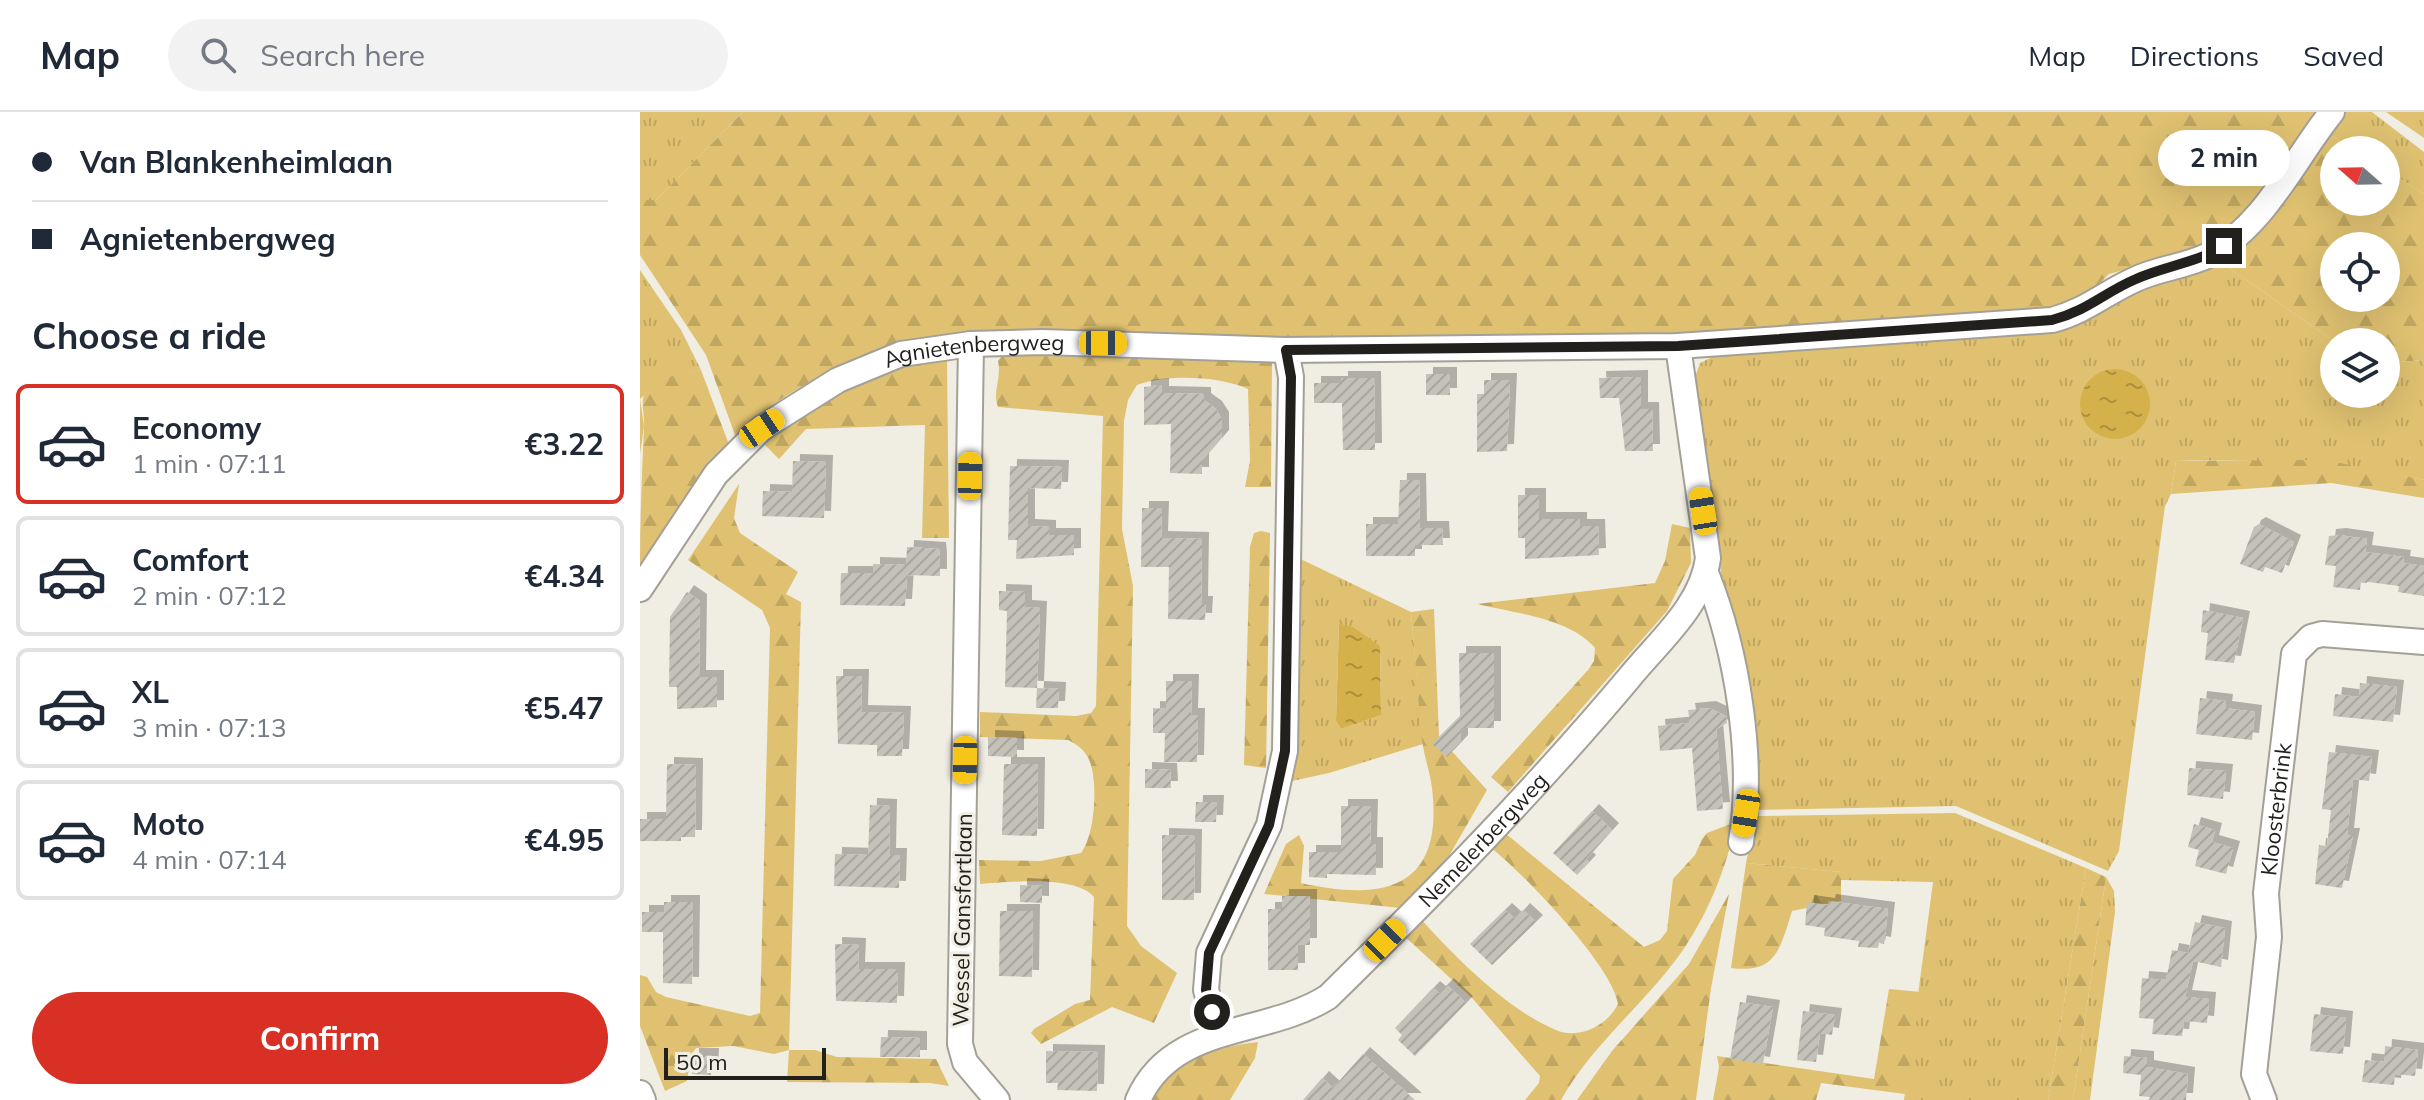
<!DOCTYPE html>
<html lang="en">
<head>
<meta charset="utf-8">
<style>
  :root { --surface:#fff; --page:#f2f2f3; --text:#1f2937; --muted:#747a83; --line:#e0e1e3; --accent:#d93025 }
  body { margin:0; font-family:Mulish,sans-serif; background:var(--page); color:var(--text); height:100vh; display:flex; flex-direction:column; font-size:30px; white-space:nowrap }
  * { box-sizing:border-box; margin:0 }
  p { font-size:26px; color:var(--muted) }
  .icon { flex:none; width:44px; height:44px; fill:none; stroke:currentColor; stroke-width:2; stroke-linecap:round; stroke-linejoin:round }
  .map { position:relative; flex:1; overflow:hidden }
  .sheet { display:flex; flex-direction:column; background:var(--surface); width:640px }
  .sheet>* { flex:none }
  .guide { display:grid; align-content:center; height:176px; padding:0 32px; background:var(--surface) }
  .needle { width:52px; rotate:290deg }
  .buttons { position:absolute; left:1680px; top:24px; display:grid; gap:16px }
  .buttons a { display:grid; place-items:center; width:80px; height:80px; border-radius:50%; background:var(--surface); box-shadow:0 8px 32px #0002; font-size:40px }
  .scale { position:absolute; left:24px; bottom:20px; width:162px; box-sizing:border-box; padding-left:8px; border:4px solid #21201d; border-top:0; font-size:22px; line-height:28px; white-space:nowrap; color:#21201d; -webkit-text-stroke:6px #f0ede3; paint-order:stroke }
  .end { position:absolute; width:36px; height:36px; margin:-18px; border:10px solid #21201d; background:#fff; box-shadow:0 0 0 4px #fff }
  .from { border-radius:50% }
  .bubble { position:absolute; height:56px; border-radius:28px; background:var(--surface); box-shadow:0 8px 32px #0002; font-size:26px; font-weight:700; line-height:56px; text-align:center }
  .car { position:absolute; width:24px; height:48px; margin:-24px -12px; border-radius:10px; box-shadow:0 0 6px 2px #0007; background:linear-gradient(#f5c518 24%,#345 0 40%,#f5c518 0 76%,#345 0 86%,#f5c518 0) }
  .guide b { display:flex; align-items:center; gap:28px; height:76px; font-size:30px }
  .guide b+b { border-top:2px solid var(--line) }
  .guide i { width:20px; height:20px; background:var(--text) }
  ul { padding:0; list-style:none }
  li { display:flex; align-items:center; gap:24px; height:120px; margin:0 16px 12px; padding:0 16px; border:4px solid var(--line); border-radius:12px }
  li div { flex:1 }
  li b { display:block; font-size:30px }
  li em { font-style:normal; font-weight:700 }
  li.on { border-color:var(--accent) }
  li>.icon { width:72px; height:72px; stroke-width:1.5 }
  h2 { padding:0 32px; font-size:36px; line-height:96px }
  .primary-button { display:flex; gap:16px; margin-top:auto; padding:16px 32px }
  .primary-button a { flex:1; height:92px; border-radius:48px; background:var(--accent); color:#fff; font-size:32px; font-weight:700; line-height:92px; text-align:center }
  header { display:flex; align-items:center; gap:48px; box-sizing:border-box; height:112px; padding:0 40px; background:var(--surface); border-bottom:2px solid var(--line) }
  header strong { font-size:38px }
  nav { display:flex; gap:44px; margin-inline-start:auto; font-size:28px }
  .search { width:560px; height:72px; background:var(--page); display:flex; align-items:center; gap:20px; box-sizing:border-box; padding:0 28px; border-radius:44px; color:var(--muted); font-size:30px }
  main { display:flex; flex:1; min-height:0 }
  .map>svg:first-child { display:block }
</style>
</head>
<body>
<header>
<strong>Map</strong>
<div class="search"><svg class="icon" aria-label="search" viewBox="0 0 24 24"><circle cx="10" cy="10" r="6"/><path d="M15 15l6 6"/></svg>Search here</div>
<nav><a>Map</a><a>Directions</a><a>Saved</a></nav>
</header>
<main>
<section class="sheet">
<div class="guide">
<b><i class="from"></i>Van Blankenheimlaan</b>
<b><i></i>Agnietenbergweg</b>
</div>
<h2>Choose a ride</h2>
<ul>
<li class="on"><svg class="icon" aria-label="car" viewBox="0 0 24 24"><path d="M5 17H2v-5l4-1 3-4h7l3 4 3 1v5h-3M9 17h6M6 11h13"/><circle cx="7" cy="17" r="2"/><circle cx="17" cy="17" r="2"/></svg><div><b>Economy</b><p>1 min · 07:11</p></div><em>€3.22</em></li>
<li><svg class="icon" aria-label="car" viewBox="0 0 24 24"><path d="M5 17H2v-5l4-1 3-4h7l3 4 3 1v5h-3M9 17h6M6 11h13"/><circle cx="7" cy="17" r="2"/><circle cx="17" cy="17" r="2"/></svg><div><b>Comfort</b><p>2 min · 07:12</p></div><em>€4.34</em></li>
<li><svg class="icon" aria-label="car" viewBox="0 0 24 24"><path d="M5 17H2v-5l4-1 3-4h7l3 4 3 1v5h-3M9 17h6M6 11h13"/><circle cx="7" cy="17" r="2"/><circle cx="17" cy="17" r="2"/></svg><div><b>XL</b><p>3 min · 07:13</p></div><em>€5.47</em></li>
<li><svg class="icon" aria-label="car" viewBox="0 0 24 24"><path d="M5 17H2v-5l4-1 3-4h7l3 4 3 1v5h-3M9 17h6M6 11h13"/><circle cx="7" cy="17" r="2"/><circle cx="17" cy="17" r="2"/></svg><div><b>Moto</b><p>4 min · 07:14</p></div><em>€4.95</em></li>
</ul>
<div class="primary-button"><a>Confirm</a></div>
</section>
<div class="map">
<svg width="1784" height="988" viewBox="0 0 1784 988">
  <defs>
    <pattern id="grass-tufts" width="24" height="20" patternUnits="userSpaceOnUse" patternTransform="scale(2)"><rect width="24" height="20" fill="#dfc171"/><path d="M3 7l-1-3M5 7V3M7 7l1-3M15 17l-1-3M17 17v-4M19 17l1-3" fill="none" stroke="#bfa661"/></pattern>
    <pattern id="forest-firs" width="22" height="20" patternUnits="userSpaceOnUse" patternTransform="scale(2)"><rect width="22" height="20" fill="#dfc171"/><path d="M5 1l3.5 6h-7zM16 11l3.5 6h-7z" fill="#bfa661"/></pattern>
    <pattern id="water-ripples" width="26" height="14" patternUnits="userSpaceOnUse" patternTransform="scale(2)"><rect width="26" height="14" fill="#d4b14a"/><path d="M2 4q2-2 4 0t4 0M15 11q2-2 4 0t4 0" fill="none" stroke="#ac903d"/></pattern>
    <pattern id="building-hatch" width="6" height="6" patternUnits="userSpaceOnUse" patternTransform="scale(2)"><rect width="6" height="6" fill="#c4c1b8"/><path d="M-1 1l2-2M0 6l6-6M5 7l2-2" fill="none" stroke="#a8a69e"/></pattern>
    <filter id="shadow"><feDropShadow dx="7" dy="-7" stdDeviation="0" flood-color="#0004"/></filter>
  </defs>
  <rect width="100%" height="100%" fill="#f0ede3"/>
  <path fill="url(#grass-tufts)" fill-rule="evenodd" d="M0,0H103L16,88H0Z
    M1705,0H1732L1784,40V82L1746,58V38H1714L1687,21Z
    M1746,0H1784V26Z
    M1578,148L1695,230L1694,282H1746V251L1784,248V368C1702,351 1620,347 1536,349L1531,382L1525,394L1479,739L1468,759L1316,694L1113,698L1112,633L1082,467L1057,283L1055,265L1060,251L1080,241L1492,179ZM1477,258L1499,267L1459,323C1444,312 1433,287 1448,271C1454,264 1468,261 1477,258Z
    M0,158L41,218L61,258L21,268L0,287L4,314L0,342Z
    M646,440L771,500L783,632L689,661L643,671ZM699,512L740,534L741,603L701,617L696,609Z
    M1315,701L1446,756L1408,988H1264L1293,770L1201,768L1200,760L1106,751L1116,704Z
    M1466,765L1474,779L1475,800L1450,988H1433Z"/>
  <path fill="url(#forest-firs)" fill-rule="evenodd" d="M103,0H1682L1600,107L1574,128L1548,141L1469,162L1451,180L1402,199L1094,223L808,229L339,221C248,229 163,261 95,323L66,243L0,143V88H16Z
    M1687,21L1714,38H1694V90H1746V58L1784,82V248L1746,251V230H1695L1578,148ZM1694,134H1746V186H1694Z
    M363,243L632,250L631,375H605L610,349L608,277C578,264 528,262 497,273L488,288L484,309L482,417L493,474L487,814L501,834L537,861L514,911L472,895L401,932L391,921L394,917L435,892L450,888L454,785C436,763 368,770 340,772L339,748L401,749L441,741C455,723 458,672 450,650C446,639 438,633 428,628L340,625V600L436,604L451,601L456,594L463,304L358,295C352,279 362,266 358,249Z
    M298,246L307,248L309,426H282L285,313L166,317L139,347L125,333C171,283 233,262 298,246Z
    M61,258L88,330L0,452C0,406 2,361 4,315C5,303 0,291 5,280C17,264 43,262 61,258Z
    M1685,348L1784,368V386L1691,371L1531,382L1536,349Z
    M99,372L94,406L100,421L158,460L146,482L161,490L149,938H175L197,945L296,947L309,974L290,971L147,970L149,938L134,942L93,934L56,936L51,943L47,969L25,979L0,914V863L7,865L16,880L26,885L110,904L120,901L130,516L122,498L48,448Z
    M1032,412L1050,416L1051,451L1027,499L868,680L851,665L948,558L954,549L955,536C930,506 873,501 837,492L1015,471L1025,449Z
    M621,419L630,421L626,656L604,653L610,435L614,421Z
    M794,497L799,625L847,678L809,744L761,796L624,782L646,732L659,723L664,734L661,771C745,790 804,776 792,676C790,660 784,644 782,628C778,586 775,543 771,500Z
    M1096,710C1086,758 1067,805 1038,845C1001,895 952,933 921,988H885L899,971L900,964L832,886L762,822L778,804C814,844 866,897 916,918C939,928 968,913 978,892C973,854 878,755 845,731L860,717L1004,835L1020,828L1027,819L1033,767L1055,743L1062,727L1067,721Z
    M1106,751L1201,760V789L1152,799C1140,836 1137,862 1091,856Z
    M1446,756L1466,765L1433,988H1408Z
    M1089,782L1071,876L1056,988H937L972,939L1049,852Z
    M1249,877L1281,880L1265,982L1181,971L1176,988H1073L1079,955L1077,944L1234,967Z
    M618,930L615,946L590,988H512C533,947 575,935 618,930Z"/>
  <path fill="url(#water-ripples)" d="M1440 292a35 35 0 1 1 70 0a35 35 0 1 1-70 0Z
    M699,512L713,515L740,534L741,603L701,617L696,609Z"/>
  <path fill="url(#building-hatch)" filter="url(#shadow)" d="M786,262H810V283H786Z
    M1001,265V297H1012L1013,339H985L979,286H960L959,266Z
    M701,266H734L735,338H703L702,291H674V271H701Z
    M844,268H870L867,339L837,340V282H844Z
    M522,273V281L564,282V288L575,296L582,307V325L562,348V362L530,361L531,312L504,313V275Z
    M153,349L186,350L184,406L122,404L123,379L152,380Z
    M370,354L422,355L421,377L388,376V414L409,415V423H434V443L376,447L377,428H368Z
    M760,368H779L780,416H802L803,433H775V444H726V412H758Z
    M878,383H899V407H940V414H958L959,443L885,447V426H878Z
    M502,396H522L521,426L562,427L561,491H566L565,508L528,507L529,455H501Z
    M1619,412L1654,430L1642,461L1625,455L1623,460L1600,452L1614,415Z
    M1699,423L1727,427L1725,440L1764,445L1763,451L1784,454V484L1758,480L1759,474L1721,469L1720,478L1693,475L1696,454L1685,453L1689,424Z
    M267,435L299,437L300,448V464L267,463L265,494L200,493L201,461H233V452L266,453Z
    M359,479L385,480V495L400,496L397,576L365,575L367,499L359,498Z
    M47,480L60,489L59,565H77V595L37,597V575H29L30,505Z
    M1563,498L1603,506L1594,551L1565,548L1568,521L1561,520Z
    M819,541H854V616H821V630L807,645L792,632L820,604Z
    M196,564H222L221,600L264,601L262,644H237V633L198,632Z
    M526,569H552L551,603H558L557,650H524L525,621H513V596L526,597Z
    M1720,571L1757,575L1753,610L1693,604L1695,582L1719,585Z
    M397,576L419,577L418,596H396Z
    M1560,586L1586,589L1585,596L1615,600L1612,628L1556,622Z
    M1069,596L1086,604L1087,611L1076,617L1083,697L1057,699L1052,636L1020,639L1018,614L1050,611L1048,598Z
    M348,625L377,626V645L348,644Z
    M1689,640L1732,645L1729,669L1713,667L1707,723H1713L1702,776L1675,772L1679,733L1687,734L1691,698L1682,697Z
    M27,652L56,653L55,725H41V729H0V707H26Z
    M364,652H398L397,724L362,723Z
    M1549,656L1586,659L1583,687L1547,683Z
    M505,657L530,658L531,676H505Z
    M556,690H577L576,710H555Z
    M230,693L250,694L249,743H260L259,776L194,774L195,742L228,743Z
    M701,694H731L730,732H736V763L687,762V766L669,765V740H701Z
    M952,699L972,718L946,747L949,750L937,763L913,741Z
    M1554,712L1575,718L1572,730L1593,736L1586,762L1555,754L1559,738L1548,735Z
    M522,723L555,724L554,788H522Z
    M380,773L402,774V791L380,790Z
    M642,784H670V833H658V858H628V797H642Z
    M1189,789L1248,797L1244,832L1239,831L1238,836L1218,835L1219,829L1184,824L1185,816L1165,813L1167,790L1188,793Z
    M24,790H53L52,872L23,871V820H2V800H24Z
    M865,798L875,807L883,798L896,810L852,853L830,832Z
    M360,799H393L392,865L359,864Z
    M1555,810L1585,816L1581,855L1553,849L1545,885L1569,887L1567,911L1544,909L1542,924L1512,922L1514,907L1499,906L1502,866L1526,868L1532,838L1548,841Z
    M195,832L219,833L218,857H258L257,891L196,889Z
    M807,873L826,891L775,944L758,928L762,923L755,916L793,876L799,881Z
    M1100,890L1133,895L1123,952L1090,947Z
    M1163,899L1195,903L1192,923L1180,921L1176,950L1157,948Z
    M1674,902L1706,906L1703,942L1670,939Z
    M241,925L280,926V945H240Z
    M1745,934L1778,938L1775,964L1755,962L1754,973L1722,970L1725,948L1744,950Z
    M406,939L458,940L457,979L417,978L418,971H406Z
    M723,942L775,988H663L682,966L693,976Z
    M52,943H72L71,963L52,962Z
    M1484,944L1507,946V955L1548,962L1546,988H1509L1510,985L1499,984L1501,963L1483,961Z"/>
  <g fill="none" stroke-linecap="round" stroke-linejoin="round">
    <defs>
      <g id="minor">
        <path d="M331,232L320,932L325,950L357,988"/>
        <path d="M1066,461C1097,538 1115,648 1101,730"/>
        <path id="s1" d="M0,477L76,362L122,316L198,268L261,242L331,232L402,230L646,238L1038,234L1412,208C1444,200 1465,181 1494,168C1518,156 1545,155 1569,143C1625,114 1654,47 1692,0"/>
        <path d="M578,921L566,878L569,841L629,713L645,639L651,265L646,238"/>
        <path d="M0,981L3,988"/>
        <path id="s2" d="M498,988C532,910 625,925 688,885C792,783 895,678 989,566C1018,530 1062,494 1068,446L1038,234"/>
        <path id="s3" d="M1624,988L1614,962L1629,825L1626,781L1654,542L1671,525L1682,522L1784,530"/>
      </g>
    </defs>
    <use href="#minor" stroke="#a4a097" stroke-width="28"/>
    <use href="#minor" stroke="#fff" stroke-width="24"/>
  </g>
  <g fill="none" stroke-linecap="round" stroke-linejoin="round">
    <path stroke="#21201d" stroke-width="10" d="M572,900L566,878L569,841L629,713L645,639L651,265L646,238L1038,234L1412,208C1447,199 1465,180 1496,167C1525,154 1556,151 1584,134"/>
  </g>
  <g text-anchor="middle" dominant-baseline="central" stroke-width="6" stroke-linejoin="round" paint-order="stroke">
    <g font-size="22" fill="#21201d" stroke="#f0ede3">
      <text stroke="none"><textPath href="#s1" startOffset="434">Agnietenbergweg</textPath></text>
      <text stroke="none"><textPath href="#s3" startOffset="294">Kloosterbrink</textPath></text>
      <text stroke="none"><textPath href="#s2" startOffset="444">Nemelerbergweg</textPath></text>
      <text transform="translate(322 808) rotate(-89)">Wessel Gansfortlaan</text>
    </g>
  </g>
</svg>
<div class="buttons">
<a><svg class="needle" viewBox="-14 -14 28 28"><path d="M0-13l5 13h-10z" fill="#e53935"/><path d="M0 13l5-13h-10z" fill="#747a83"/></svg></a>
<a><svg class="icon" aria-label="locate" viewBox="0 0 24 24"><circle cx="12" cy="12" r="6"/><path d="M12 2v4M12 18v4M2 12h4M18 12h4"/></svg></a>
<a><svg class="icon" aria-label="layers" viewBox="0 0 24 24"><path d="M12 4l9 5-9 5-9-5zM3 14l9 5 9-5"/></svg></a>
</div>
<div class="scale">50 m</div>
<i class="end from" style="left:572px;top:900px"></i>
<i class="end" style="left:1584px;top:134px"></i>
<div class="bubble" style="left:1518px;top:18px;width:132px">2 min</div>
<i class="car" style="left:463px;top:231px;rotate:90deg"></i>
<i class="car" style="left:122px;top:316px;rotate:56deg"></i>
<i class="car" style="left:330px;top:364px;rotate:1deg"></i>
<i class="car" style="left:1063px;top:399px;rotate:351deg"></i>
<i class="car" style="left:325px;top:648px;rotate:181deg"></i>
<i class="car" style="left:1106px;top:701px;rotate:189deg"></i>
<i class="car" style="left:745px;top:828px;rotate:44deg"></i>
</div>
</main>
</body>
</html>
